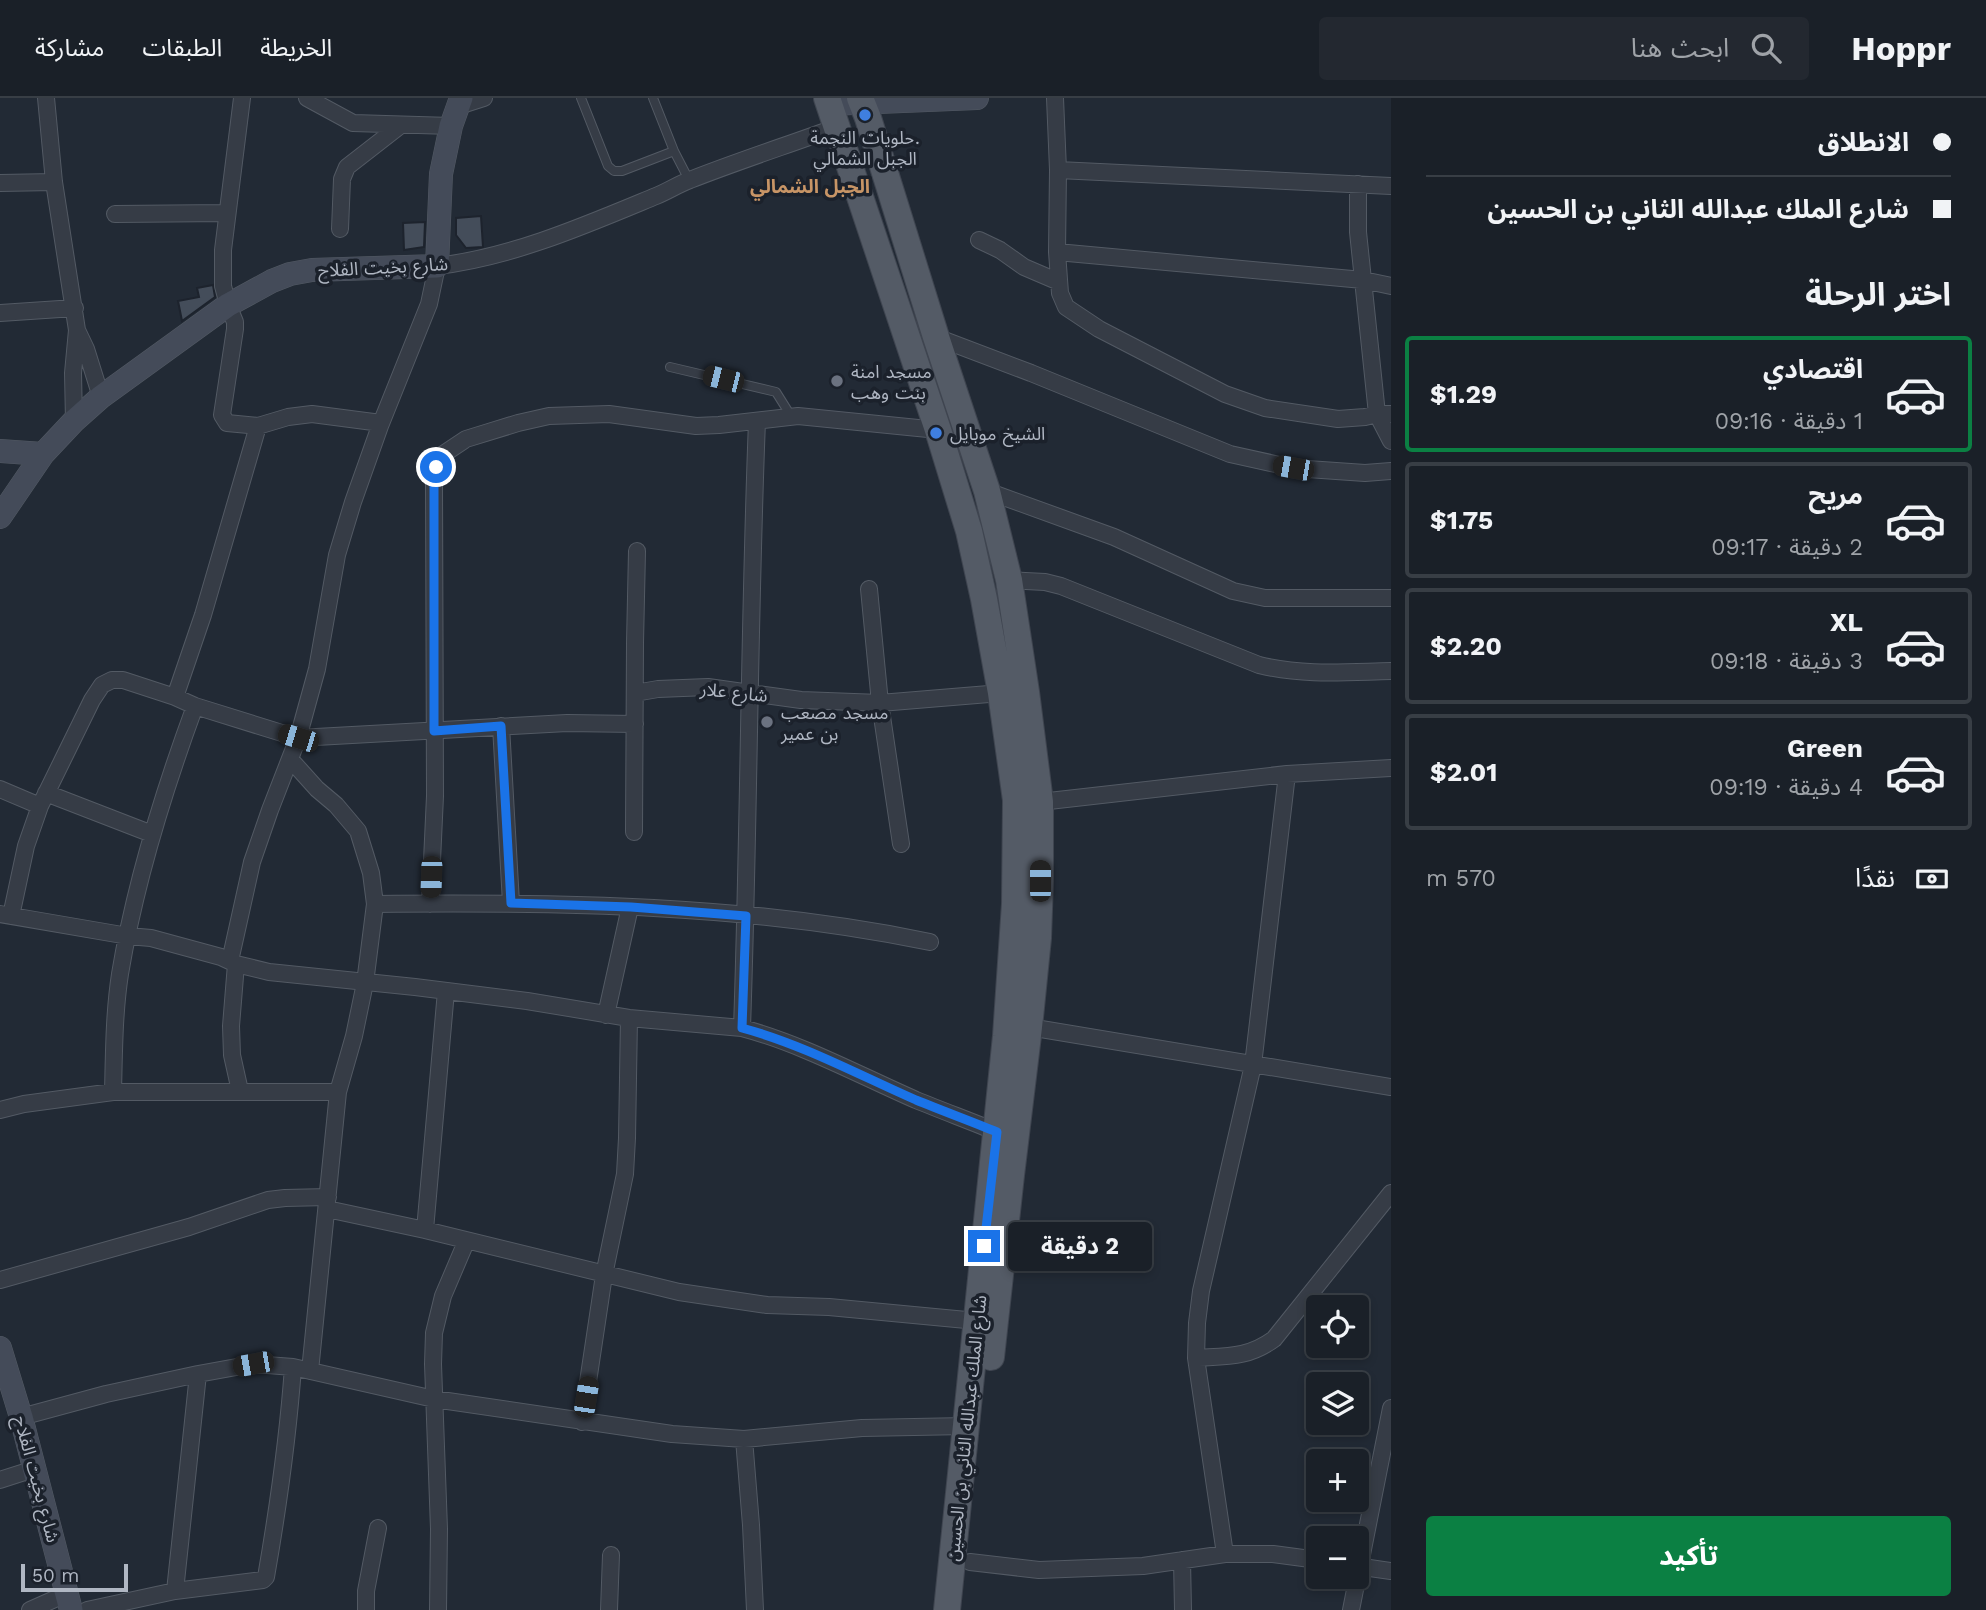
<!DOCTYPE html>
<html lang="ar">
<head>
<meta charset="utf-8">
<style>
  :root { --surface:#1a2028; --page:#232830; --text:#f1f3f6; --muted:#9fa3a8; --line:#383e45; --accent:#0b8043 }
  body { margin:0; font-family:"Work Sans","Noto Sans Arabic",sans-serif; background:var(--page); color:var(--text); direction:rtl; height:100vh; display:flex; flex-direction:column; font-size:26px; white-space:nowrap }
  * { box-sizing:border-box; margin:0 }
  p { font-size:23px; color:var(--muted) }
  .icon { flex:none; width:38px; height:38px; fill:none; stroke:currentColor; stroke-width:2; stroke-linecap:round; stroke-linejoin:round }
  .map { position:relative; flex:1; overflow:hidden; direction:ltr }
  .drawer { display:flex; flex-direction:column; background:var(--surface); width:595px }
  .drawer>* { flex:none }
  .top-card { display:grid; align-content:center; height:154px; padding:0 35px; background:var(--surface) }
  .fabs { position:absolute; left:1306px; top:1197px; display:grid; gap:14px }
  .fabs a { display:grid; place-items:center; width:63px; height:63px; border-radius:7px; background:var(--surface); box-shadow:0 4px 10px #0003,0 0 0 2px var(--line); font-size:35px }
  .scale { position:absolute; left:21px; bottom:18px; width:107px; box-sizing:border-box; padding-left:7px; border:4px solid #b0b7c3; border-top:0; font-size:19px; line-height:24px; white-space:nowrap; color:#b0b7c3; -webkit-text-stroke:5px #1b212b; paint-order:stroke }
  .end { position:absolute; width:32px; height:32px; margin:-16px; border:9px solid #1a73e8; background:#fff; box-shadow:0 0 0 4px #fff }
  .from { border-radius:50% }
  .bubble { position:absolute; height:49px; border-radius:7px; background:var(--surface); box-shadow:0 4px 10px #0003,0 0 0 2px var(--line); font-size:23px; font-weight:700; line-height:49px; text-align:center; direction:rtl }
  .car { position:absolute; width:21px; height:42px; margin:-21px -10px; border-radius:9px; box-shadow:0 0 5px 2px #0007; background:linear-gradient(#222 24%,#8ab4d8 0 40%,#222 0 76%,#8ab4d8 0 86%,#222 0) }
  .top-card b { display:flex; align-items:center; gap:24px; height:66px; font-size:26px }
  .top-card b+b { border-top:2px solid var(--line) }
  .top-card i { width:18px; height:18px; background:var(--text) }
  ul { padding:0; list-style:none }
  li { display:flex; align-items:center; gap:21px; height:116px; margin:0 14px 10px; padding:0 21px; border:4px solid var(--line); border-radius:7px }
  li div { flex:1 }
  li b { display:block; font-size:26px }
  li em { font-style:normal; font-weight:700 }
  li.active { border-color:var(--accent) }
  li>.icon { width:63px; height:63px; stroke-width:1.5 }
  h2 { padding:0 35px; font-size:32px; line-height:84px }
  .pay { display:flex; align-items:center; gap:18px; height:77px; padding:0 35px; font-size:26px }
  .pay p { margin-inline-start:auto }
  .primary-button { display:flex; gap:14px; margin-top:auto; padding:14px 35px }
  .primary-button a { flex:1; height:80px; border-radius:7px; background:var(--accent); color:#fff; font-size:28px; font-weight:700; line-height:80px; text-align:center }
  header { display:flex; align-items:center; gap:42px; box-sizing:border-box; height:98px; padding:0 35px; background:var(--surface); border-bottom:2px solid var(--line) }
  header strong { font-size:33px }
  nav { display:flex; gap:38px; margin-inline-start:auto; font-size:24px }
  .search { width:490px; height:63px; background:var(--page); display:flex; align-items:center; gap:18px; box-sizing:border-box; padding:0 24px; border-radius:7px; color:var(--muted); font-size:26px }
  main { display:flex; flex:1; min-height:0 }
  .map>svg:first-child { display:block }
</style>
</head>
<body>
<header>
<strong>Hoppr</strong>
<div class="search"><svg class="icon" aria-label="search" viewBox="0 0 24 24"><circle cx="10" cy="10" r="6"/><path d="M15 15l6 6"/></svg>ابحث هنا</div>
<nav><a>الخريطة</a><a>الطبقات</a><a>مشاركة</a></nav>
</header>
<main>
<section class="drawer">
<div class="top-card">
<b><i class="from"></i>الانطلاق</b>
<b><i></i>شارع الملك عبدالله الثاني بن الحسين</b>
</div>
<h2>اختر الرحلة</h2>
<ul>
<li class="active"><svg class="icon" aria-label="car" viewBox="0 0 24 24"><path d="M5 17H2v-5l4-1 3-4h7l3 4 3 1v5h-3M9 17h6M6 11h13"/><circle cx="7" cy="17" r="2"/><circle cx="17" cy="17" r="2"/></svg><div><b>اقتصادي</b><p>1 دقيقة · 09:16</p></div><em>$1.29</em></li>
<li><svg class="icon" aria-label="car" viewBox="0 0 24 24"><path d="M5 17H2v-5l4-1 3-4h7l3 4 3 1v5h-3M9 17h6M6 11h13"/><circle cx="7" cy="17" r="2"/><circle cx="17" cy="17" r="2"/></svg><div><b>مريح</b><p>2 دقيقة · 09:17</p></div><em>$1.75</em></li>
<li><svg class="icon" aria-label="car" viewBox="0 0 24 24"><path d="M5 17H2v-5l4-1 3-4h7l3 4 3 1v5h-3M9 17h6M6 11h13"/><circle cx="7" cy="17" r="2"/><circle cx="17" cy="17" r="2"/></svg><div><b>XL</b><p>3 دقيقة · 09:18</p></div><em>$2.20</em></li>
<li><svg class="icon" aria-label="car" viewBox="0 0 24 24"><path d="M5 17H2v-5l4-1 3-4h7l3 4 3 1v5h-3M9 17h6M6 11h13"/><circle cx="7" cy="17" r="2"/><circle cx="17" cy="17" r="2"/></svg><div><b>Green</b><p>4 دقيقة · 09:19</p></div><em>$2.01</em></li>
</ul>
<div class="pay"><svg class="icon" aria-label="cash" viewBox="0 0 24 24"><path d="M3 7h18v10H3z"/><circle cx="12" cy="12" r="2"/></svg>نقدًا<p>570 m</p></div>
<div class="primary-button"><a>تأكيد</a></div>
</section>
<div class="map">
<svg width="1391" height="1512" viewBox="0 0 1391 1512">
  <rect width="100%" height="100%" fill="#222a35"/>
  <path fill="#444d5a" stroke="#1d232d" stroke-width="2" d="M481,118L483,149L466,150L456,137V120Z
    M425,124L424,149L404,152L403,125Z
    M213,187L215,199L182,223L178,203L199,199L197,190Z"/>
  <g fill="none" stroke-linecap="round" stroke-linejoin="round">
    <defs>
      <path id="lane" d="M581,0L608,68L614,73H622L674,53
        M653,0L674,53L689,82
        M670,269L776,294L791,318"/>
      <path id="street" d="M46,0L54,84L77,232L73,275L74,323
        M242,0L223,152V188L228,207L235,224V231L222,317L227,325L258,328L288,319L312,316L381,325
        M307,0L353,25L451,28
        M1055,0L1058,72L1057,154L1060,195L1066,209L1099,231L1225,296L1265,310L1338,321L1365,319L1377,316H1391
        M459,8L484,0
        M1058,72L1391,88
        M0,85L54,84
        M1358,86V134L1377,316L1391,343
        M115,116L227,115
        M340,131L342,81L347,69L401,27
        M979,142L1000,152L1024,169L1059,184
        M1057,154L1363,182L1391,188
        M0,215L75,210
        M77,232L86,251L101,299
        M936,239L1031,275L1230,356L1293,370L1365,375L1391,373
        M987,393L1114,439L1233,493L1265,500H1391
        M1009,482L1045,484L1061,488L1259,567C1304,578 1346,574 1391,573
        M869,491L880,605L901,746
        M635,595L658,591L708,589L801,602L880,605L1001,595
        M175,599L203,517L258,328
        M501,628L511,805
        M290,661L317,691L336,707L358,733L371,775L375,806L365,885L354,938L338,994L310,1273
        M0,691L40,708
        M46,695L152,736
        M1040,704L1287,676L1391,670
        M634,734L635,545L637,453
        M375,806C560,804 748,806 930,844
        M430,806L435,698L434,384L436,369L442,357L466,341L518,325L549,318L609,316L696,328L719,327L798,318L938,332
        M0,816L128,838L151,840L221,859L236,866L269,874L415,889L527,903L629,920L742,930C802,946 859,977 916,1002C943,1013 970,1023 997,1034
        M11,818L26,748L40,708L92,602L102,587L112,582H123L175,599L195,608L298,640L567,625L635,626
        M230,863L252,764L270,712L298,640L317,571L337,457L353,404L380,328L429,206L437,168C513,159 586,127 656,98C668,93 679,86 690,82C738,63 788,47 837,29
        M236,866L231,928L232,957L240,993
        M606,917L630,809
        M1029,929L1391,989
        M742,930C749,728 749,525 757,323
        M113,994C114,955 114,915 120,876C135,785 163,695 195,608
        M0,1012L24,1006L113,994H338
        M327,1111L425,1132L679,1194L767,1207L829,1209L977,1223
        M425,1132L446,893
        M0,1182L189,1129L268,1102L285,1100L328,1099
        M1196,1260C1227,1258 1248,1260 1274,1241L1391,1095
        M21,1319L106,1296L198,1276L253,1266L293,1269L434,1301L672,1336L744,1341L862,1330L966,1328
        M582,1324L604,1177L625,1076L627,1040L629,920
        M744,1341L751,1427L755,1512
        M0,1382L34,1371
        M1225,1456L1196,1260L1197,1225L1201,1193L1253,967L1287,676
        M1182,1462L1183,1512
        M970,1464L1039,1472L1143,1468L1225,1456H1273L1318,1462
        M1356,1468L1391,1473
        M175,1493L198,1276
        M30,1512L66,1496
        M87,1512L175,1493L263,1482L266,1479C278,1410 288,1339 293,1269
        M366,1512V1493L378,1430
        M438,1512L439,1431L433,1266L434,1235L443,1198L466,1144
        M609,1512L611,1457
        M1351,1512L1391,1310"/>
      <path id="secondary" d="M829,6L977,0
        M0,353L43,356
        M0,419L43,356L74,323L101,299L228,207L272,183L290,176L312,172L437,168L441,76L451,28L461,0
        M0,1250L21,1319L71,1512"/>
      <path id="primary" d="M827,0L938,332L969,433L984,501L1001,595L1016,702L1015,806L1006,938L947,1512
        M860,0L868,20L936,239L987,393L1009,482L1026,594L1040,704V783L1038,840L1029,929L1011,1077L991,1259"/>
    </defs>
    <use href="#lane" stroke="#535a64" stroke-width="10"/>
    <use href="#street" stroke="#535a64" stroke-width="18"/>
    <use href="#secondary" stroke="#535a64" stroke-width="24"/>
    <use href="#primary" stroke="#3f4550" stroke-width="28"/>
    <use href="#lane" stroke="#363c46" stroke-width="8"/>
    <use href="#street" stroke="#363c46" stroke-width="16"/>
    <use href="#secondary" stroke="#444b59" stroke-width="23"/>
    <use href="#primary" stroke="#545b66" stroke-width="26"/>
  </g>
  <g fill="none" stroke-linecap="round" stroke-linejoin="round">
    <path stroke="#1a73e8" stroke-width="9" d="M436,369L434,383V633L501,628L511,805L631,809L746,818L742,930C802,946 859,977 916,1002C943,1013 970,1023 997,1034L984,1148"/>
  </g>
  <g fill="#3f7fe0" stroke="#1b212b" stroke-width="2.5">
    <circle cx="865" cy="17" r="7"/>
    <circle cx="936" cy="335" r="7"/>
  </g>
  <g fill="#6b7280" stroke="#1b212b" stroke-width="2.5">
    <circle cx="837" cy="283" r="7"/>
    <circle cx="767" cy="624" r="7"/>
  </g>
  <g text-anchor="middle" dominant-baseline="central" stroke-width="7" stroke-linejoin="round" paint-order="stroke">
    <g font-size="18" fill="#b0b7c3" stroke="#1b212b" text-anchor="start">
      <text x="865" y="39" text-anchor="middle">حلويات النجمة.<tspan x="865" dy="21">الجبل الشمالي</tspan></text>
      <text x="851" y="273">مسجد امنة<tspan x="851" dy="21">بنت وهب</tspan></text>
      <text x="950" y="335">الشيخ موبايل</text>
      <text x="781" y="614">مسجد مصعب<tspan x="781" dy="21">بن عمير</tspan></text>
    </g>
    <g font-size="18" fill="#b0b7c3" stroke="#1b212b">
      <text transform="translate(383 169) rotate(-3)">شارع بخيت الفلاح</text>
      <text transform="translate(734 594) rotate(6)">شارع علار</text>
      <text transform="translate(966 1330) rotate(-84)">شارع الملك عبدالله الثاني بن الحسين</text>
      <text transform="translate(37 1381) rotate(75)">شارع بخيت الفلاح</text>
    </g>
    <g font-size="19" font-weight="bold" fill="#c89566" stroke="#1b212b">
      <text x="810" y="88">الجبل الشمالي</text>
    </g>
  </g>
</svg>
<div class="fabs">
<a><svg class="icon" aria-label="locate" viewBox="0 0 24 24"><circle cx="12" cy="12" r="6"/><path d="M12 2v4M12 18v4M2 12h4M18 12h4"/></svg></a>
<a><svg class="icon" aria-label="layers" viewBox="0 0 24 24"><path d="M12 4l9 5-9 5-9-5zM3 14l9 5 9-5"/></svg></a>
<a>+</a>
<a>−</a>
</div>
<div class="scale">50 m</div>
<i class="end from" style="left:436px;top:369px"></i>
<i class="end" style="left:984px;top:1148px"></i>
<div class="bubble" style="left:1008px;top:1124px;width:144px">2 دقيقة</div>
<i class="car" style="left:723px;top:281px;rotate:284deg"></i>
<i class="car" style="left:1293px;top:370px;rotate:280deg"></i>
<i class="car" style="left:298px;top:640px;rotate:287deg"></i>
<i class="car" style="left:431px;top:779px;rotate:182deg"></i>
<i class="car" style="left:1040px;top:783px;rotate:0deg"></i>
<i class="car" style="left:253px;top:1266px;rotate:260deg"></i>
<i class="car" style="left:586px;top:1299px;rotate:9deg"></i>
</div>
</main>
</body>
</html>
